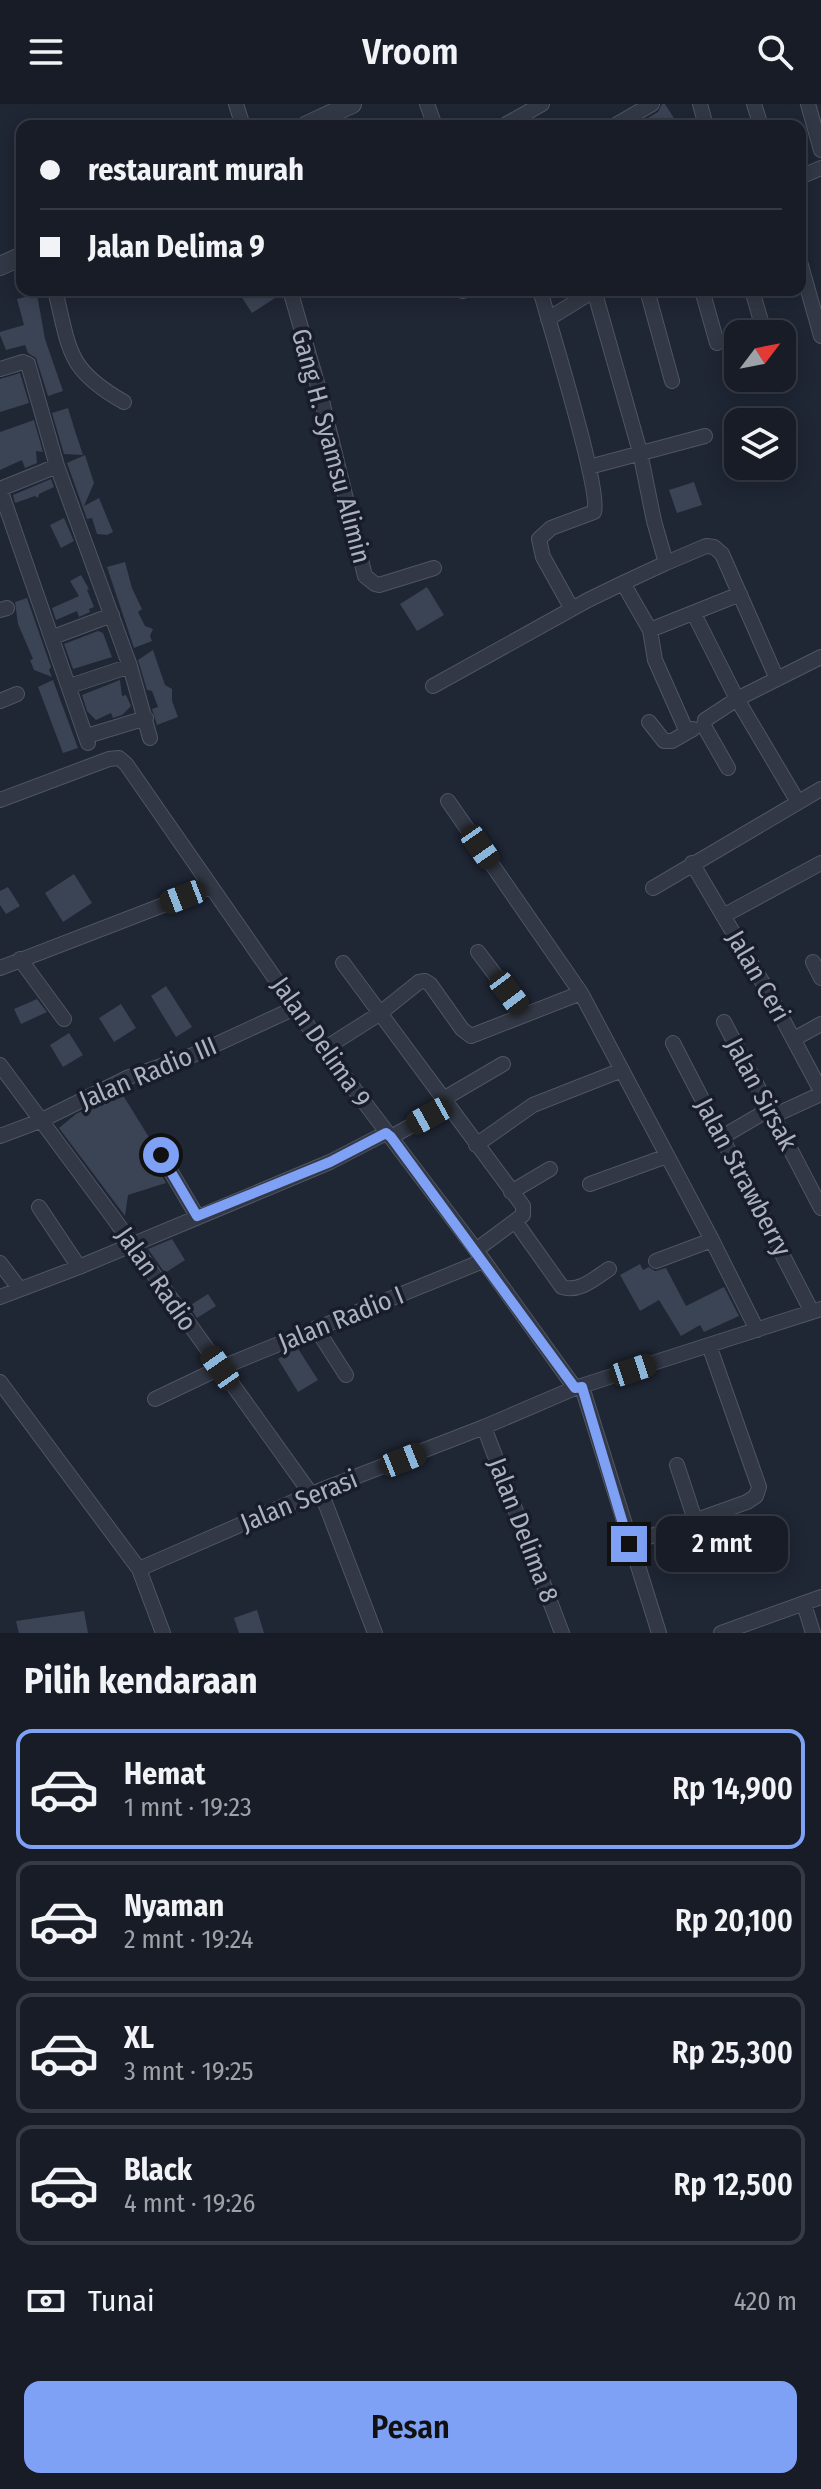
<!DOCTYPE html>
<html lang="id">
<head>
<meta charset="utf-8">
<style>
  :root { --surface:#171c27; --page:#242933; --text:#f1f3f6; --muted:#9ea1a7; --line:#363a44; --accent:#7ea1f5 }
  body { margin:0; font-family:"Fira Sans Condensed",sans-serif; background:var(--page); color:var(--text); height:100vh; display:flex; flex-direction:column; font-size:30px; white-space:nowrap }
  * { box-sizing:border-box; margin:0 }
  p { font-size:26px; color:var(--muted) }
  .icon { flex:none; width:44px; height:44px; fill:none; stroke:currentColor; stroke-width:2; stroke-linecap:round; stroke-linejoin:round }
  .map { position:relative; height:1529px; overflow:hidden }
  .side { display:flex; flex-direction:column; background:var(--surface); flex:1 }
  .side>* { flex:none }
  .top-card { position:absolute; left:16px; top:16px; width:790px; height:176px; border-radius:16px; box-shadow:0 4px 20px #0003,0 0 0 2px var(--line); display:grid; align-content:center; height:176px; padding:0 24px; background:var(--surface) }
  .needle { width:52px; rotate:58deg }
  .controls { position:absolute; left:724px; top:216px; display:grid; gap:16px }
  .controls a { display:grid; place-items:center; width:72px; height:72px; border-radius:16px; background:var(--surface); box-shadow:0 4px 20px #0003,0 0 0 2px var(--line); font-size:40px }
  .end { position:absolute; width:36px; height:36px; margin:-18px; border:10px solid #7ea1f5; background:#111; box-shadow:0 0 0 4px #111 }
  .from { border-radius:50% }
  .bubble { position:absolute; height:56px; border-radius:16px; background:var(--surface); box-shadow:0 4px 20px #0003,0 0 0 2px var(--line); font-size:26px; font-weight:600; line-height:56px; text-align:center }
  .car { position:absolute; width:24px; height:48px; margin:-24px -12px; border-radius:10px; box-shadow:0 0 6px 2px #0007; background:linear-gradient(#222 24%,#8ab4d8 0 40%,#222 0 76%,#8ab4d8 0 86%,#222 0) }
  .top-card b { display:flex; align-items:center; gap:28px; height:76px; font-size:30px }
  .top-card b+b { border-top:2px solid var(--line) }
  .top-card i { width:20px; height:20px; background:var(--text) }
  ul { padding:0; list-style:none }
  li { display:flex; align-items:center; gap:24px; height:120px; margin:0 16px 12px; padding:0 8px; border:4px solid var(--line); border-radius:16px }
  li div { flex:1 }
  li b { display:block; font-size:30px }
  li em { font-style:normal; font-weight:600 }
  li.selected { border-color:var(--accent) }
  li>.icon { width:72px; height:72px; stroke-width:1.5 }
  h2 { padding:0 24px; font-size:36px; line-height:96px }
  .pay { display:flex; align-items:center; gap:20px; height:88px; padding:0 24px; font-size:30px }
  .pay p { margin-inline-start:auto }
  .button { display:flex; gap:16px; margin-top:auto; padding:16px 24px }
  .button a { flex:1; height:92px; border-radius:16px; background:var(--accent); color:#111; font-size:32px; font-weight:600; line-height:92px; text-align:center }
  header { display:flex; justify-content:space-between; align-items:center; height:104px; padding:0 24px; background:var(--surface); font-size:36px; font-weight:600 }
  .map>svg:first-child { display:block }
</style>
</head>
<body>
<header><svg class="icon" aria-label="menu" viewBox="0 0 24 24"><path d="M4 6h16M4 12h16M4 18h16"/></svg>Vroom<svg class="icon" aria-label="search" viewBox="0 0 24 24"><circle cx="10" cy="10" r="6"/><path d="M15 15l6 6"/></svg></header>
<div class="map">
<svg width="821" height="1529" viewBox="0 0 821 1529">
  <rect width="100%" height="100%" fill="#1f2634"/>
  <path fill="#3b4455" d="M662,0H665L679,22H634L658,8Z
    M237,186H270L275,194L252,209Z
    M37,190L45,235L63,287L48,292L36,254L28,249L25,241L6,246L0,231V228L24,221L17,195Z
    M20,269L29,299L0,308V275Z
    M68,304L76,330L83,351L64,350L52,309Z
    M34,316L43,348L36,347L37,359L25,364L22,356L0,366V328Z
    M85,351L94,379L84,402L99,394L113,428L107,431L97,430L92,414L87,415L67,359Z
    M51,375L54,383L39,390L38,394L35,392L15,399L13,391Z
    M694,378L702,401L677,409L669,386Z
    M64,414L74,437L61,444L50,421Z
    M125,458L132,484L142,505L138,508L145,522L153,525L150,532L152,537L134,544L107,463Z
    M81,471L89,485L87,486L94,503L89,505L90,508L79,513L77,507L56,516L52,504L79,492L70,477Z
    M427,483L444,511L417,527L400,500Z
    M27,494L51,563L49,566L52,573L34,566L30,556L33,555L18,520L15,498Z
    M98,527L103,529L112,553L73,565L64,540Z
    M153,546L165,581L172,585V597L178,613L157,621L152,605L158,603L152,587L147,586L138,556Z
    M53,576L78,644L63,649L38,583Z
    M120,576L122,592L126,591L131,602L122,611L113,614L111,609L96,616L87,607L82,591Z
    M74,770L92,799L63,818L45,789Z
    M8,783L20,802L6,810L0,801V787Z
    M166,882L192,923L176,933L151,892Z
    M37,895L47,908L21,920L14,905Z
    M121,900L136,924L114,938L99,914Z
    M69,929L83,951L63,963L50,941Z
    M121,988L155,1043L151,1050L152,1055L166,1079L128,1091L125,1112L59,1024L76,1010Z
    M172,1135L185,1156L165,1169L148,1145Z
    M640,1160L643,1166L649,1163L655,1167L666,1164L686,1202L724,1183L739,1212L704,1228L700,1221L681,1232L659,1196L640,1207L620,1171Z
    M208,1190L216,1202L197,1214L189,1202Z
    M297,1243L318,1276L298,1288L278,1255Z
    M257,1506L264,1529H239L234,1514Z
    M84,1507L88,1529H19L16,1517Z"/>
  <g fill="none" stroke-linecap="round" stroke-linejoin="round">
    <defs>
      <path id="minor" d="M236,0L243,22
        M427,0L435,22
        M700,0L706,22
        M754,0L761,22
        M808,0L821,46
        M503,22L542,0
        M614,22L652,0
        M800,73L821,64
        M800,158L821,232
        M55,186C70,246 66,265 124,298
        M290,186L320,289L365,472L375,480L379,481L434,464
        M463,186V187
        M540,186C549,219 602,388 594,408L551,424L539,435L543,453L572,505
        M594,186L640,348L654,417L666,459L623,479L650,526L740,490
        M647,186L672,277
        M702,186L717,239
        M752,186L763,224
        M548,215L595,186
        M0,265L23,258L28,260L57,362L130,562L150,634
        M589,363L705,332
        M0,385L88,639
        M0,385L57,362
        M666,459L706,442L714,443L722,450L777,575
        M0,506L7,504
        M694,510L737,595L798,698
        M650,526L655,556L687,628
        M53,533L112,511
        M70,582L130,562
        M433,582L588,496L623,479
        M0,597L17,590
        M649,618L664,637H672L693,625
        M87,632L146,614
        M728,664L704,622L705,616L737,595L821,553
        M0,696L109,655L119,654L126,660L324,945L476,1146L575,1284
        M448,697L581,889L712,1136L757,1226
        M692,759L767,886L821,987
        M653,784L821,685
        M723,812L821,759
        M478,848L525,910
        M20,855L64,915
        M813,858L821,874
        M343,859L523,1102V1111L476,1146
        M0,864L210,783
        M724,918L821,1104
        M794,935L821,920
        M673,939L812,1208
        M324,945L379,910L419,878L425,877L430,880L462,925L471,932L581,889
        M0,961L112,1112L311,1390
        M445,994L503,960
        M773,1012L821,990
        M0,1032L40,1017L129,973L193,951L295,904
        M391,1033L448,1001
        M722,1033L770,1005
        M476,1041L533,1001L622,966
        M161,1051L197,1112
        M590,1080L667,1052
        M511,1088L550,1065
        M39,1103L79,1163
        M515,1117L562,1183C579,1189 595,1174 609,1165
        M656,1157L712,1136
        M0,1159L19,1184
        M0,1193L79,1163L330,1058L386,1029
        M316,1224L346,1271
        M0,1278L139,1465L163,1529
        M582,1283L659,1529
        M155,1295L220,1264L483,1157
        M484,1323L562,1529
        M677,1361L695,1416
        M321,1388L375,1529
        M629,1440L747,1398L756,1392L759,1383L709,1241
        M139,1465L311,1390L484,1323L575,1284L821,1205
        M804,1500L813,1529
        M721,1529L821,1493"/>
      <path id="tertiary" d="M305,22L352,0
        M0,162L22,152"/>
    </defs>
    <use href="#minor" stroke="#505563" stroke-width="16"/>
    <use href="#tertiary" stroke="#505563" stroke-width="20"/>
    <use href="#minor" stroke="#323845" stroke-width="14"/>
    <use href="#tertiary" stroke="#323845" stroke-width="18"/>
  </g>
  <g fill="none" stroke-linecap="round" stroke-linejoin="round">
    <path stroke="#7ea1f5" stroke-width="10" d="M161,1051L197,1112L330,1058L386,1029L391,1033L575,1284L582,1283L629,1440"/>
  </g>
  <g text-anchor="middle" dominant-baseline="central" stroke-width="7" stroke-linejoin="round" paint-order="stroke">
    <g font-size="26" fill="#acb2c2" stroke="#181d29">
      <text transform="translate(331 342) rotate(75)">Gang H. Syamsu Alimin</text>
      <text transform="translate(758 872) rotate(60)">Jalan Ceri</text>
      <text transform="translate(321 938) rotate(55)">Jalan Delima 9</text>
      <text transform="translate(148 969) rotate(-23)">Jalan Radio III</text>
      <text transform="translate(761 990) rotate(62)">Jalan Sirsak</text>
      <text transform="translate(743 1073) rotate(62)">Jalan Strawberry</text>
      <text transform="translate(156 1175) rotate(55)">Jalan Radio</text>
      <text transform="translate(341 1215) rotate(-22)">Jalan Radio I</text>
      <text transform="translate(299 1397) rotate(-22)">Jalan Serasi</text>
      <text transform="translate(523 1426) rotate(69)">Jalan Delima 8</text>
    </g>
  </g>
</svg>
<div class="controls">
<a><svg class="needle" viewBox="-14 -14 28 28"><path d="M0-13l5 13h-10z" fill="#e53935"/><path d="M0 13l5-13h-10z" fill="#9ea1a7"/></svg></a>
<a><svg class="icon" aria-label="layers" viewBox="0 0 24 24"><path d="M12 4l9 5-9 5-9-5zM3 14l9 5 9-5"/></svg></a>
</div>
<i class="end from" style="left:161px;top:1051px"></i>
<i class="end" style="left:629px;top:1440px"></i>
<div class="bubble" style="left:656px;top:1412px;width:132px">2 mnt</div>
<i class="car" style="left:480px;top:743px;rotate:145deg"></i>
<i class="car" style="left:183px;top:793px;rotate:249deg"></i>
<i class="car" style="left:509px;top:889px;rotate:143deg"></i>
<i class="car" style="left:429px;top:1012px;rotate:241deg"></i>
<i class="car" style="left:220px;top:1264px;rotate:325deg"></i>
<i class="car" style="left:633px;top:1266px;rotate:72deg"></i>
<i class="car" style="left:403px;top:1356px;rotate:68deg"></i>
<div class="top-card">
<b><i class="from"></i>restaurant murah</b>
<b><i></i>Jalan Delima 9</b>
</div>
</div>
<section class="side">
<h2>Pilih kendaraan</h2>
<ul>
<li class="selected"><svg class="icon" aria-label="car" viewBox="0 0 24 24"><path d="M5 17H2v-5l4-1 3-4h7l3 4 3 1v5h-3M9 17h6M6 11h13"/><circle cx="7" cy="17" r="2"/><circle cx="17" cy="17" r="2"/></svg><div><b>Hemat</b><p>1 mnt · 19:23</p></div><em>Rp 14,900</em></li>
<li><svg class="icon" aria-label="car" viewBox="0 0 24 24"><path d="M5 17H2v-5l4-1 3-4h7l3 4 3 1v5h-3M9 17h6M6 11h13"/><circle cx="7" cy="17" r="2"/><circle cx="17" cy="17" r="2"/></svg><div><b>Nyaman</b><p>2 mnt · 19:24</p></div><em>Rp 20,100</em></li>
<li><svg class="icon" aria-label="car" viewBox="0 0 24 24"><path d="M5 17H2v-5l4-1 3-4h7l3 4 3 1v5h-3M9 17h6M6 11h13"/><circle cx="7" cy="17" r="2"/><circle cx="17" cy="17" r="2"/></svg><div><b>XL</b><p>3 mnt · 19:25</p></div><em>Rp 25,300</em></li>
<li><svg class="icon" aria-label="car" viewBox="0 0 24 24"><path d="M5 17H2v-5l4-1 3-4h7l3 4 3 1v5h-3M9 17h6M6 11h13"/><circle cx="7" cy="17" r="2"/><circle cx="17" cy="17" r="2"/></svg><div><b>Black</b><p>4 mnt · 19:26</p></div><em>Rp 12,500</em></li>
</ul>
<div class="pay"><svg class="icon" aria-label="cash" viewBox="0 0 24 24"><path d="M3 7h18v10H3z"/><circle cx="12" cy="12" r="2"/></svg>Tunai<p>420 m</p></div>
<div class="button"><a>Pesan</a></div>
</section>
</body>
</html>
